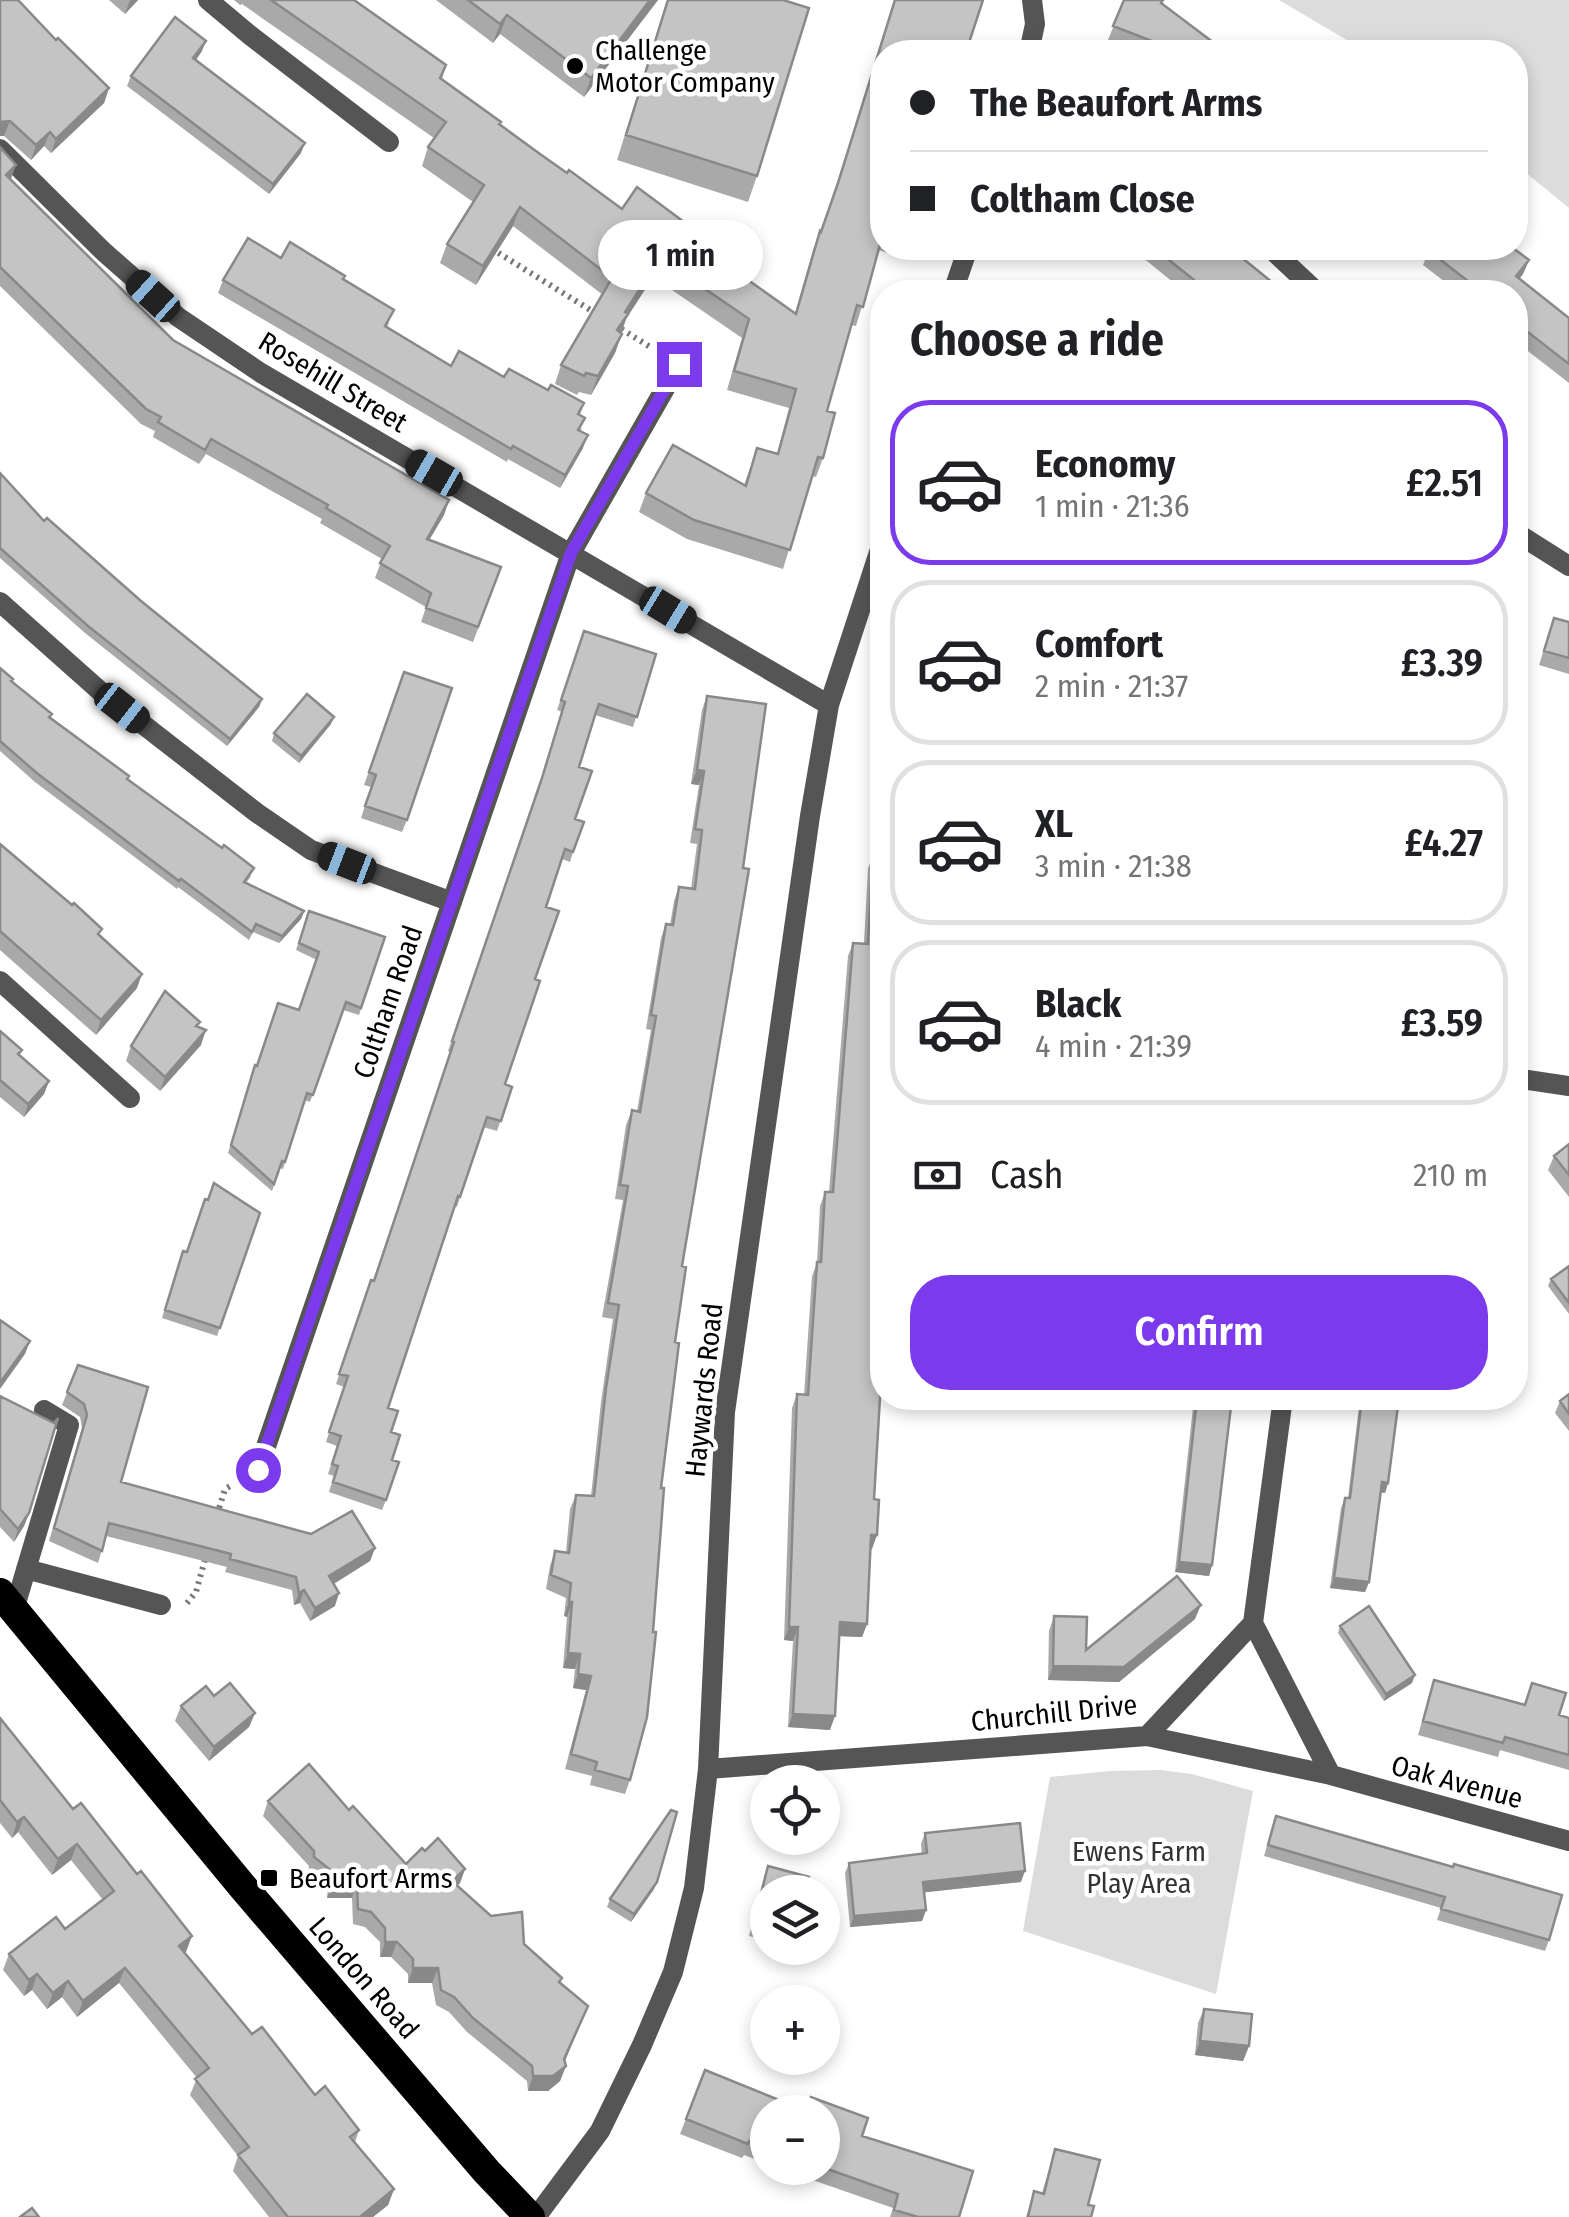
<!DOCTYPE html>
<html lang="en">
<head>
<meta charset="utf-8">
<style>
  :root { --surface:#fff; --page:#f2f2f2; --text:#202124; --muted:#757577; --line:#e0e0e0; --accent:#7c3aed }
  body { margin:0; font-family:"Fira Sans Condensed",sans-serif; background:var(--page); color:var(--text); height:100vh; display:flex; flex-direction:column; font-size:38px; white-space:nowrap }
  * { box-sizing:border-box; margin:0 }
  p { font-size:32px; color:var(--muted) }
  .icon { flex:none; width:55px; height:55px; fill:none; stroke:currentColor; stroke-width:2; stroke-linecap:round; stroke-linejoin:round }
  .map { position:relative; flex:1; overflow:hidden }
  .panel { position:absolute; left:870px; top:280px; width:658px; height:1130px; display:flex; flex-direction:column; background:var(--surface); border-radius:40px; box-shadow:0 5px 15px #0003 }
  .panel>* { flex:none }
  .guide { position:absolute; left:870px; top:40px; width:658px; height:220px; border-radius:40px; box-shadow:0 5px 15px #0003; display:grid; align-content:center; height:220px; padding:0 40px; background:var(--surface) }
  .controls { position:absolute; left:750px; top:1765px; display:grid; gap:20px }
  .controls a { display:grid; place-items:center; width:90px; height:90px; border-radius:50%; background:var(--surface); box-shadow:0 5px 15px #0003; font-size:50px }
  .end { position:absolute; width:45px; height:45px; margin:-22px; border:12px solid #7c3aed; background:#fff; box-shadow:0 0 0 5px #fff }
  .from { border-radius:50% }
  .bubble { position:absolute; height:70px; border-radius:35px; background:var(--surface); box-shadow:0 5px 15px #0003; font-size:32px; font-weight:600; line-height:70px; text-align:center }
  .car { position:absolute; width:30px; height:60px; margin:-30px -15px; border-radius:12px; box-shadow:0 0 8px 2px #0007; background:linear-gradient(#222 24%,#8ab4d8 0 40%,#222 0 76%,#8ab4d8 0 86%,#222 0) }
  .guide b { display:flex; align-items:center; gap:35px; height:95px; font-size:38px }
  .guide b+b { border-top:2px solid var(--line) }
  .guide i { width:25px; height:25px; background:var(--text) }
  ul { padding:0; list-style:none }
  li { display:flex; align-items:center; gap:30px; height:165px; margin:0 20px 15px; padding:0 20px; border:5px solid var(--line); border-radius:40px }
  li div { flex:1 }
  li b { display:block; font-size:38px }
  li em { font-style:normal; font-weight:600 }
  li.active { border-color:var(--accent) }
  li>.icon { width:90px; height:90px; stroke-width:1.5 }
  h2 { padding:0 40px; font-size:45px; line-height:120px }
  .pay { display:flex; align-items:center; gap:25px; height:110px; padding:0 40px; font-size:38px }
  .pay p { margin-inline-start:auto }
  .action { display:flex; gap:20px; margin-top:auto; padding:20px 40px }
  .action a { flex:1; height:115px; border-radius:40px; background:var(--accent); color:#fff; font-size:40px; font-weight:600; line-height:115px; text-align:center }
  .map>svg:first-child { display:block }
</style>
</head>
<body>
<div class="map">
<svg width="1569" height="2217" viewBox="0 0 1569 2217">
  <rect width="100%" height="100%" fill="#fff"/>
  <path fill="#dcdcdc" d="M1279,0H1569V208L1515,164V52H1367Z
    M1160,1770L1192,1774L1253,1791L1216,1994L1023,1931L1050,1777L1110,1771Z"/>
  <g fill="none" stroke-linecap="round" stroke-linejoin="round">
    <path stroke="#777" stroke-width="6" stroke-dasharray="2.5 5" stroke-linecap="butt" d="M492,249L600,316
      M615,325L655,350
      M217,1515L225,1489L234,1484
      M187,1603L196,1592L206,1556"/>
    <path stroke="#555" stroke-width="20" d="M26,1569L161,1605
      M14,1610L69,1425L44,1410"/>
    <path stroke="#555" stroke-width="20" d="M208,0L251,36L389,142
      M1029,52L1035,24L1032,0
      M0,149L104,252L178,317L261,373L829,705
      M1270,248L1317,292
      M953,292L968,248
      M1515,532L1569,566
      M0,602L100,691L257,813L311,850L452,902
      M0,981L130,1098
      M1515,1078L1569,1086
      M258,1470L571,553L679,364
      M1253,1623L1331,1775
      M1147,1736L1253,1623L1283,1398
      M708,1769L1147,1736L1331,1775L1569,1841
      M536,2217L600,2131L642,2045L673,1972L694,1888L708,1769L725,1412L810,816L829,705L882,543"/>
    <path stroke="#000" stroke-width="30" d="M0,1593L242,1886L487,2172L530,2217"/>
  </g>
  <path fill="#a9a9a9" d="M109,0H138L125,14Z
    M234,0H354L446,65L442,79L501,122L500,125L567,173L622,209L746,268L743,276L795,313L813,250L831,202L894,0H983L882,52V248H905L902,258L879,250L856,326L851,325L827,411L823,458L816,477L812,476L783,569L687,539L639,512L646,493L744,485L757,448L777,454L789,408L727,390L742,338L653,277L626,319L615,353L591,395L579,392L577,395L555,384L561,365L603,295L513,226L476,285L440,263L447,244L473,202L422,166L428,147L434,138L242,4L240,5Z
    M436,0H658L584,97L500,34L493,43Z
    M667,0H783L757,176L748,202L617,160Z
    M1124,0L1162,4L1226,52H1141L1108,40Z
    M56,40L109,88L104,103L51,153L44,146L31,160L4,136H0Z
    M202,51L196,60L301,153L269,194L127,86L131,76Z
    M0,147L10,180L173,340L449,500L444,515L429,540L501,567L473,642L421,622L426,607L375,578L382,559L320,523L322,519L206,454L199,464L153,437L155,431L141,424L0,286Z
    M1131,248H1230L1284,292H1185Z
    M1417,248H1513L1529,260L1523,274L1519,279L1569,318V383L1515,341V292H1458L1423,265L1427,255Z
    M281,258L343,279L389,323L387,327L451,366L504,377L548,390L584,403L580,415L583,448L560,488L508,459L507,462L218,293L223,280Z
    M0,473L44,521L262,699L259,707L227,746L85,633L0,558Z
    M1554,618L1569,622V674L1539,665Z
    M584,631L656,654L633,727L595,715L579,767L573,852L570,862L562,859L546,907L535,979L505,1084L512,1087L497,1131L483,1127L460,1197L457,1207L455,1206L388,1408L391,1432L392,1460L386,1500L382,1510L329,1492L334,1476L328,1474L337,1446L326,1442L344,1387L336,1384L371,1280L373,1281L450,1052L448,1051L538,789L562,712L557,710Z
    M0,668L12,682L50,718L251,876L246,883L304,911L301,919L279,943L253,932L249,940L178,887L177,889L35,782L0,751Z
    M404,672L407,820L402,832L361,818L371,787L364,785Z
    M707,696L682,1266L630,1780L625,1794L590,1785L592,1776L565,1769L586,1690L573,1688L575,1669L563,1668L567,1617L564,1616L566,1598L546,1589L550,1566L555,1551L566,1552L570,1509L576,1495L591,1496L601,1402L613,1319L602,1317L623,1200L615,1199L626,1125L632,1110L637,1111L651,1030L646,1029L661,938L666,924L670,925L674,901L679,887L691,889L697,844L690,843L699,785L691,784L702,710Z
    M331,724L299,763L272,741L274,733Z
    M882,781V1126L878,1195L880,1395L874,1499L877,1535L871,1549L867,1624L862,1637L840,1636L830,1730L788,1727L793,1641L784,1640L792,1408L797,1394L804,1395L812,1276L817,1263L820,1206L825,1192H829L848,956L853,943H864L868,868L874,854Z
    M0,844L100,936L137,988L96,1035L0,950Z
    M309,911L385,937L359,1015L343,1010L310,1102L305,1100L283,1169L280,1168L272,1191L228,1153L253,1072L299,1010L317,960L296,950Z
    M0,1031L20,1056L49,1081L44,1094L24,1117L0,1097Z
    M201,1045L160,1091L126,1061L131,1046Z
    M1569,1144V1197L1548,1170L1554,1156Z
    M260,1213L217,1336L162,1318L183,1251L187,1252Z
    M1569,1266V1314L1548,1286L1551,1279Z
    M78,1365L121,1482L311,1534L375,1548L370,1561L334,1584L335,1606L310,1621L300,1603L294,1605L292,1590L225,1572L227,1567L106,1536L98,1563L49,1541L82,1428L80,1417L62,1405Z
    M1569,1394V1431L1555,1413L1560,1401Z
    M0,1396L29,1513L24,1526L14,1542L0,1527Z
    M1194,1398H1232L1212,1565L1209,1576L1175,1572Z
    M1360,1398H1399L1388,1483L1385,1493L1381,1492L1369,1582L1365,1592L1330,1588L1341,1508L1345,1498H1348Z
    M1054,1616L1086,1650L1195,1619L1119,1682L1048,1680L1049,1631Z
    M1340,1626L1412,1683L1384,1701L1338,1633Z
    M1434,1680L1524,1704L1532,1683L1559,1715L1569,1718V1770L1500,1750L1498,1757L1418,1735Z
    M214,1696L255,1713L249,1727L209,1761L175,1721L181,1706Z
    M0,1718L186,1952L185,1953L252,2034L315,2095L359,2130L355,2142L394,2189L388,2205L373,2217H269L233,2171L238,2156L190,2095L197,2078L119,1983L77,2017L62,1997L47,2009L32,1990L24,1996L3,1970L9,1954L65,1929L103,1900L71,1860L52,1875L18,1832L12,1838L0,1823Z
    M268,1801L349,1810L406,1864L425,1851L465,1869L460,1883L457,1886L562,1978L560,1982L588,2006L565,2061L566,2066L560,2081L548,2091H528L527,2081L467,2032L449,2012L436,2005L432,1983H408V1974L391,1957H380V1942L365,1927L353,1924L352,1898H327L328,1887L308,1872L309,1866L263,1816Z
    M1276,1816L1549,1940L1545,1951L1437,1920L1441,1908L1264,1856Z
    M925,1833L1021,1882L924,1892L926,1910L922,1921L850,1927L845,1873L849,1863L922,1854L921,1844Z
    M768,1866V1941L749,1936Z
    M654,1889L631,1922L607,1907L610,1899Z
    M1204,2009L1249,2046L1243,2061L1195,2055L1198,2023Z
    M705,2070L862,2136L959,2217H890L893,2208L778,2168H822L768,2112V2164L744,2155L742,2158L680,2134Z
    M1055,2149L1088,2205L1091,2217H1026L1034,2191L1042,2193Z"/>
  <path fill="#898989" d="M130,0H138L125,14Z
    M650,0H658L584,97L591,78Z
    M507,15L500,34L493,43L500,24Z
    M206,41L202,51L190,68L193,58Z
    M109,88L104,103L51,153L56,139Z
    M3,121H10L4,136H0V122Z
    M50,132L44,146L31,160L36,145Z
    M305,143L301,153L269,194L273,184Z
    M16,165L11,179L0,190L6,175Z
    M520,207L513,226L476,285L483,266Z
    M660,258L653,277L626,319L621,333L610,349L625,312Z
    M1529,260L1523,274L1510,291L1516,276Z
    M622,334L615,353L591,395L598,376Z
    M588,435L583,448L560,488L565,475Z
    M449,500L444,515L421,554L427,539Z
    M262,699L259,707L227,746L230,739Z
    M334,717L331,724L299,763L301,756Z
    M697,770L704,771L699,785L691,784Z
    M304,911L301,919L279,943L282,936Z
    M142,974L137,988L96,1035L101,1020Z
    M206,1030L201,1045L160,1091L165,1077Z
    M49,1081L44,1094L24,1117L28,1104Z
    M30,1341L25,1354L0,1389V1383Z
    M1382,1482L1388,1483L1385,1493L1379,1492Z
    M29,1513L24,1526L14,1542L18,1529Z
    M871,1535H877L872,1549H866Z
    M375,1548L370,1561L325,1589L329,1576Z
    M1179,1562L1212,1565L1209,1576L1175,1572Z
    M1334,1578L1369,1582L1365,1592L1330,1588Z
    M304,1590L300,1603L294,1605L299,1593Z
    M339,1593L335,1606L310,1621L315,1608Z
    M569,1602H572L567,1617L564,1616Z
    M1201,1605L1195,1619L1119,1682L1048,1680L1053,1666Z
    M840,1622L867,1624L862,1637L835,1636Z
    M789,1627H798L793,1641L784,1640Z
    M568,1653L580,1654L575,1669L563,1668Z
    M578,1674L591,1676L586,1690L573,1688Z
    M1415,1675L1412,1683L1384,1701L1386,1694Z
    M255,1713L249,1727L209,1761L214,1747Z
    M793,1714L835,1716L830,1730L788,1727Z
    M24,1817L18,1832L12,1838L17,1822Z
    M77,1844L71,1860L52,1875L58,1859Z
    M465,1869L460,1883L447,1895L452,1881Z
    M1025,1871L1021,1882L919,1893L923,1882Z
    M657,1882L654,1889L631,1922L634,1914Z
    M333,1883H357L352,1898H327Z
    M926,1910L922,1921L850,1927L854,1916Z
    M192,1936L186,1952L174,1962L179,1946Z
    M385,1942H397L391,1957H380Z
    M125,1968L119,1983L77,2017L83,2001Z
    M413,1968H438L432,1983H408Z
    M37,1974L32,1990L24,1996L29,1980Z
    M68,1981L62,1997L47,2009L53,1993Z
    M588,2006L561,2070L566,2066L560,2081L548,2091H528L533,2076Z
    M1200,2041L1249,2046L1243,2061L1195,2055Z
    M394,2189L388,2205L373,2217H360Z"/>
  <path fill="#c4c4c4" stroke="#898989" stroke-width="2.5" d="M0,0H18L56,40L58,38L109,88L56,139L50,132L36,145L10,121L0,122Z
    M271,0H354L446,65L440,78L501,122L499,124L540,154L567,173L569,170L622,209L637,187L746,268L741,275L796,314L820,231L821,232L838,183L895,0H983L966,52H882V237L863,307L857,305L827,411L835,413L823,458L818,457L790,550L694,520L646,493L673,445L746,486L757,448L778,454L796,389L734,371L749,319L660,258L625,312L628,314L617,330L622,334L598,376L586,373L584,376L561,365L612,278L520,207L483,266L447,244L484,185L428,147L446,122Z
    M468,0H650L591,78L507,15L500,24Z
    M668,0H783L809,8L757,176L626,135Z
    M1124,0H1163L1161,3L1226,52H1167L1152,41L1113,26Z
    M175,17L206,41L193,58L305,143L273,184L131,76Z
    M0,147L16,165L6,175L173,340L449,500L427,539L501,567L478,627L426,608L431,593L380,563L390,546L326,508L328,505L211,439L205,450L158,422L161,417L146,409L0,267Z
    M248,238L281,258L290,242L345,276L343,279L394,310L385,326L451,366L459,351L504,377L509,369L548,390L551,385L584,403L578,414L585,418L578,430L588,435L565,475L513,446L511,449L223,280Z
    M1154,248H1230L1284,292H1209Z
    M1430,248H1513L1529,260L1516,276L1569,318V364L1515,322V292H1482L1428,250Z
    M0,473L44,521L47,518L141,601L262,699L230,739L88,626L0,548Z
    M1554,618L1569,622V658L1544,651Z
    M584,631L656,654L637,717L599,704L596,712L579,767L592,771L575,819L584,822L573,852L565,849L546,907L559,911L535,979L540,981L505,1084L512,1087L501,1121L487,1117L460,1197L458,1196L388,1408L398,1411L391,1432L400,1435L392,1460L399,1462L386,1500L333,1482L338,1466L332,1464L341,1436L329,1432L348,1376L339,1374L371,1280L374,1281L454,1042L452,1041L542,778L565,702L561,700Z
    M0,668L13,679L11,681L52,714L49,717L129,776L127,779L222,848L224,845L254,868L244,882L304,911L282,936L256,924L252,932L181,879L179,881L38,774L0,741Z
    M404,672L452,688L407,820L365,806L376,775L369,772Z
    M307,694L334,717L301,756L274,733Z
    M707,696L766,704L743,868L749,869L682,1266L686,1267L675,1342L679,1343L661,1488H664L653,1632H656L647,1717L630,1780L595,1770L597,1762L571,1754L591,1676L578,1674L580,1654L568,1653L572,1602H569L571,1583L551,1575L555,1551L569,1553L576,1495L594,1496L606,1388L619,1305L608,1303L628,1186L620,1185L632,1110L640,1112L656,1016L651,1015L666,924L673,925L679,887L695,889L702,830L695,829L704,771L697,770Z
    M882,806V1126L878,1195H882V1382L881,1381L874,1499L879,1500L877,1535H871L867,1624L840,1622L835,1716L793,1714L798,1627H789L797,1394L808,1395L817,1262H821L825,1192H833L853,943L868,944L873,854H878Z
    M0,844L72,905L74,903L102,929L98,934L142,974L101,1020L0,931Z
    M309,911L385,937L361,1008L346,1002L313,1095L307,1093L285,1162L282,1161L274,1184L231,1145L255,1065L257,1066L278,1003L299,1010L319,952L299,943Z
    M165,991L200,1022L196,1026L206,1030L165,1077L131,1046Z
    M0,1031L22,1050L18,1054L49,1081L28,1104L0,1080Z
    M1569,1144V1175L1554,1156Z
    M214,1183L260,1213L220,1328L165,1310L183,1251L187,1252L205,1199L208,1200Z
    M1569,1266V1303L1551,1279Z
    M0,1320L30,1341L0,1383Z
    M78,1365L148,1387L121,1482L311,1534L352,1511L375,1548L329,1576L339,1593L315,1608L304,1590L299,1593L296,1577L230,1559L231,1554L109,1523L102,1551L54,1528L87,1415L84,1404L67,1392Z
    M1569,1394V1414L1560,1401Z
    M0,1396L54,1423L58,1418L29,1513L18,1529L0,1509Z
    M1197,1398H1232L1212,1565L1179,1562Z
    M1362,1398H1399L1388,1483L1382,1482L1369,1582L1334,1578L1345,1498H1350Z
    M1177,1576L1201,1605L1124,1667L1053,1666L1054,1616L1087,1617L1086,1650Z
    M1369,1606L1415,1675L1386,1694L1340,1626Z
    M1434,1680L1525,1705L1532,1683L1566,1693L1559,1715L1569,1718V1755L1505,1737L1503,1743L1423,1721Z
    M230,1683L255,1713L214,1747L181,1706L206,1686L214,1696Z
    M0,1718L73,1809L81,1803L137,1874L141,1871L192,1936L179,1946L252,2034L262,2027L315,2095L325,2086L359,2130L350,2137L394,2189L360,2217H288L238,2155L249,2147L195,2079L209,2068L125,1968L83,2001L68,1981L53,1993L37,1974L29,1980L9,1954L56,1917L65,1929L114,1891L77,1844L58,1859L24,1817L17,1822L0,1800Z
    M309,1764L349,1810L353,1806L406,1864L422,1848L425,1851L438,1838L465,1869L452,1881L491,1916L522,1912L524,1944L562,1978L559,1982L588,2006L564,2059L566,2066L553,2076H533L532,2066L473,2018L454,1997L441,1990L438,1968H413V1959L397,1942H385V1928L371,1912L358,1909L357,1883H333V1872L314,1857V1851L268,1801Z
    M671,1810L677,1812L657,1882L634,1914L610,1899Z
    M1276,1816L1453,1867L1454,1864L1562,1895L1549,1940L1441,1909L1445,1897L1268,1845Z
    M1020,1823L1025,1871L923,1882L926,1910L854,1916L849,1863L927,1853L925,1833Z
    M768,1866L809,1877L805,1892H768V1925L754,1921Z
    M1204,2009L1252,2014L1249,2046L1200,2041Z
    M705,2070L806,2111L811,2097L868,2118L862,2136L973,2171L959,2217H918L894,2210L898,2194L822,2167V2112H768V2147L749,2141L748,2144L686,2119Z
    M1055,2149L1100,2160L1088,2205L1094,2206L1091,2217H1028L1034,2191L1044,2194Z
    M32,2208L39,2217H20Z"/>
  <g fill="none" stroke-linecap="round" stroke-linejoin="round">
    <path stroke="#7c3aed" stroke-width="12" d="M258,1470L571,553L679,364"/>
  </g>
  <g fill="#000" stroke="#fff" stroke-width="4">
    <circle cx="575" cy="66" r="10"/>
    <rect x="259" y="1868" width="20" height="20" rx="5"/>
  </g>
  <g text-anchor="middle" dominant-baseline="central" stroke-width="9" stroke-linejoin="round" paint-order="stroke">
    <g font-size="28" fill="#000" stroke="#fff" text-anchor="start">
      <text x="595" y="50">Challenge<tspan x="595" dy="32">Motor Company</tspan></text>
      <text x="289" y="1878">Beaufort Arms</text>
    </g>
    <g font-size="28" fill="#000" stroke="#fff">
      <text transform="translate(333 382) rotate(31)">Rosehill Street</text>
      <text transform="translate(388 1002) rotate(-71)">Coltham Road</text>
      <text transform="translate(704 1390) rotate(-84)">Haywards Road</text>
      <text transform="translate(1054 1713) rotate(-6)">Churchill Drive</text>
      <text transform="translate(1457 1782) rotate(15)">Oak Avenue</text>
      <text transform="translate(364 1978) rotate(49)">London Road</text>
    </g>
    <g font-size="28" fill="#333" stroke="#fff">
      <text x="1139" y="1851">Ewens Farm<tspan x="1139" dy="32">Play Area</tspan></text>
    </g>
  </g>
</svg>
<div class="controls">
<a><svg class="icon" aria-label="locate" viewBox="0 0 24 24"><circle cx="12" cy="12" r="6"/><path d="M12 2v4M12 18v4M2 12h4M18 12h4"/></svg></a>
<a><svg class="icon" aria-label="layers" viewBox="0 0 24 24"><path d="M12 4l9 5-9 5-9-5zM3 14l9 5 9-5"/></svg></a>
<a>+</a>
<a>−</a>
</div>
<i class="end from" style="left:258px;top:1470px"></i>
<i class="end" style="left:679px;top:364px"></i>
<div class="bubble" style="left:598px;top:220px;width:165px">1 min</div>
<i class="car" style="left:153px;top:296px;rotate:312deg"></i>
<i class="car" style="left:434px;top:473px;rotate:300deg"></i>
<i class="car" style="left:668px;top:610px;rotate:121deg"></i>
<i class="car" style="left:122px;top:708px;rotate:128deg"></i>
<i class="car" style="left:347px;top:863px;rotate:291deg"></i>
<div class="guide">
<b><i class="from"></i>The Beaufort Arms</b>
<b><i></i>Coltham Close</b>
</div>
<section class="panel">
<h2>Choose a ride</h2>
<ul>
<li class="active"><svg class="icon" aria-label="car" viewBox="0 0 24 24"><path d="M5 17H2v-5l4-1 3-4h7l3 4 3 1v5h-3M9 17h6M6 11h13"/><circle cx="7" cy="17" r="2"/><circle cx="17" cy="17" r="2"/></svg><div><b>Economy</b><p>1 min · 21:36</p></div><em>£2.51</em></li>
<li><svg class="icon" aria-label="car" viewBox="0 0 24 24"><path d="M5 17H2v-5l4-1 3-4h7l3 4 3 1v5h-3M9 17h6M6 11h13"/><circle cx="7" cy="17" r="2"/><circle cx="17" cy="17" r="2"/></svg><div><b>Comfort</b><p>2 min · 21:37</p></div><em>£3.39</em></li>
<li><svg class="icon" aria-label="car" viewBox="0 0 24 24"><path d="M5 17H2v-5l4-1 3-4h7l3 4 3 1v5h-3M9 17h6M6 11h13"/><circle cx="7" cy="17" r="2"/><circle cx="17" cy="17" r="2"/></svg><div><b>XL</b><p>3 min · 21:38</p></div><em>£4.27</em></li>
<li><svg class="icon" aria-label="car" viewBox="0 0 24 24"><path d="M5 17H2v-5l4-1 3-4h7l3 4 3 1v5h-3M9 17h6M6 11h13"/><circle cx="7" cy="17" r="2"/><circle cx="17" cy="17" r="2"/></svg><div><b>Black</b><p>4 min · 21:39</p></div><em>£3.59</em></li>
</ul>
<div class="pay"><svg class="icon" aria-label="cash" viewBox="0 0 24 24"><path d="M3 7h18v10H3z"/><circle cx="12" cy="12" r="2"/></svg>Cash<p>210 m</p></div>
<div class="action"><a>Confirm</a></div>
</section>
</div>
</body>
</html>
